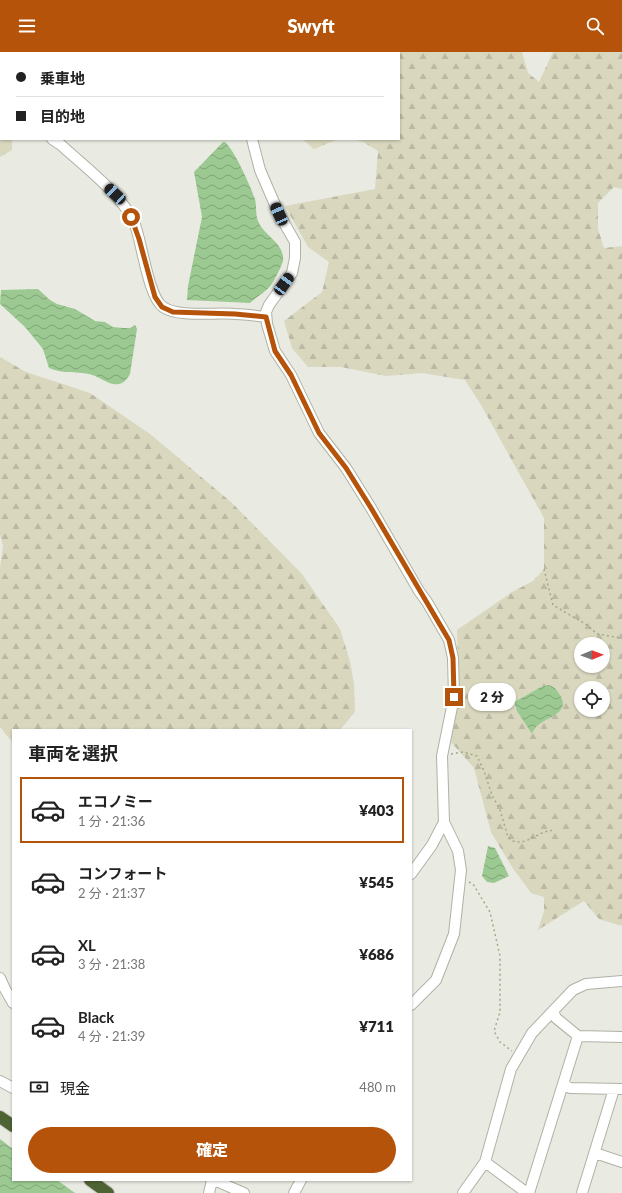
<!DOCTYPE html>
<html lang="ja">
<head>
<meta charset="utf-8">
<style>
  :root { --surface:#fff; --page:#f2f2f2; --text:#222; --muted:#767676; --line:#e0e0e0; --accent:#b45309 }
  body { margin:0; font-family:Lato,"Noto Sans JP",sans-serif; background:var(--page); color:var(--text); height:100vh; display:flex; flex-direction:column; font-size:15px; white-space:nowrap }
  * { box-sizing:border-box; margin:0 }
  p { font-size:13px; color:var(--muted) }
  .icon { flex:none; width:22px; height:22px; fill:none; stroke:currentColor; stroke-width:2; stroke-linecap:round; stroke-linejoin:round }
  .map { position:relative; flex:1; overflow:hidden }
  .sheet { position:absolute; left:12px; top:677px; width:400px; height:452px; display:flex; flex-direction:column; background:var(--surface); border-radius:0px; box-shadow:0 1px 3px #0004 }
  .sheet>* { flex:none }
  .top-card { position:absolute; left:0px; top:0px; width:400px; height:88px; box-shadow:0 1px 3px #0004; display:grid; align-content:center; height:88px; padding:0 16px; background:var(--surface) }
  .needle { width:26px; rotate:89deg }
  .tools { position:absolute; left:574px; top:585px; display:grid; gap:8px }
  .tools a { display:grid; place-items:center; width:36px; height:36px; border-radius:50%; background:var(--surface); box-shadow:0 1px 3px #0004; font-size:20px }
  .end { position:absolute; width:18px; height:18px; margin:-9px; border:5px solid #b45309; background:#fff; box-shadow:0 0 0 2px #fff }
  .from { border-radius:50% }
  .bubble { position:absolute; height:28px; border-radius:14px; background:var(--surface); box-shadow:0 1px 3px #0004; font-size:13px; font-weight:800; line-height:28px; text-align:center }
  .car { position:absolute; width:12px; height:24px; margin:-12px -6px; border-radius:5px; box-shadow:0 0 3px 1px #0007; background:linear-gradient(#222 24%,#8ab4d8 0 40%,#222 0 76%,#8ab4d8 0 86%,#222 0) }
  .top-card b { display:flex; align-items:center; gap:14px; height:38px; font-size:15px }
  .top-card b+b { border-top:1px solid var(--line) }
  .top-card i { width:10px; height:10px; background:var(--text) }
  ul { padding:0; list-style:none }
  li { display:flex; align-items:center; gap:12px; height:66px; margin:0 8px 6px; padding:0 8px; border:2px solid transparent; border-radius:0px }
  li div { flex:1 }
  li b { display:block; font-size:15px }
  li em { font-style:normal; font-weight:800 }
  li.current { border-color:var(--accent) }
  li>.icon { width:36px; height:36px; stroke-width:1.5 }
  h2 { padding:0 16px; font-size:18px; line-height:48px }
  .pay { display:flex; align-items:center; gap:10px; height:44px; padding:0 16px; font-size:15px }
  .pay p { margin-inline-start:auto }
  .cta { display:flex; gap:8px; margin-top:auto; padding:8px 16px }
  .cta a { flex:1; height:46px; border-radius:24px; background:var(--accent); color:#fff; font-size:16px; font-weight:800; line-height:46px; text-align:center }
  header { display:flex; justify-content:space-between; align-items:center; height:52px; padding:0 16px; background:var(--accent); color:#fff; font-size:18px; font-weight:800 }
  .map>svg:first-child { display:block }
</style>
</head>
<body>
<header><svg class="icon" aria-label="menu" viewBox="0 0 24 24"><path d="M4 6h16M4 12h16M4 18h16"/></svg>Swyft<svg class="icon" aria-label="search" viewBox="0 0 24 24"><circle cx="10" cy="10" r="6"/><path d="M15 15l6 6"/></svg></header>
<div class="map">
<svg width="622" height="1141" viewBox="0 0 622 1141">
  <defs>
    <pattern id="forest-firs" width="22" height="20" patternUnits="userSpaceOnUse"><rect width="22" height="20" fill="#d9d7be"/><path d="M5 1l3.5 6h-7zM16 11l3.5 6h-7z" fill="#bbb9a3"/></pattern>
    <pattern id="water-waves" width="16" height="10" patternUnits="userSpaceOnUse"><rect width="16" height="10" fill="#9cc991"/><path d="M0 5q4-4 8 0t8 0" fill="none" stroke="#80a476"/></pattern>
  </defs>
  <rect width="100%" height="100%" fill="#e9ebe2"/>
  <path fill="url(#forest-firs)" fill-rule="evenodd" d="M269,0H522L528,21L539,30L553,0H622V137L614,135L598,151V177L604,196L622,194V874L599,867L584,849L538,878L544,859V845L531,841L512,815L491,780L474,716L451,690L459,643L457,578L512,540L533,529L544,517V466L481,353L465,328L422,321L386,324L341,315H308L292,296L284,269L322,240L329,210L308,195L285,154L375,137L378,99L363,90L352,87H399V1H268ZM581,592H603V614H581ZM539,636L547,668L537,673L532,682L514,653L515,649ZM581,636H603V658H581Z
    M0,61L1,87H12V98L0,105Z
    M302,87H338L314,97Z
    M0,305L26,320L90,341L150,382L231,450L302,522L340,577L350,609L354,632L355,660L340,678H13V691L0,675V516L3,494L0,483Z"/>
  <path fill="url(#water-waves)" d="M223,90H225C235,99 250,133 255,147C257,155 255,164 259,171C265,184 285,192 283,209C282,213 274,230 271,233C266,240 256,245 250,251L187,248L188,234L202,165L194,120Z
    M38,237L50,248L57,252L75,257L95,269L105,270L113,275L123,276H130L135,273L137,277L130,322C127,327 124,331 119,332C109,334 99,324 89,322C76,319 61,322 49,316L43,297L25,275L0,252L1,238Z
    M548,633C554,634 557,638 560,643C571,661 547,665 537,674C534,677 533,680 532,682L517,659L514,650L539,636Z
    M488,794L495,796L509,824L494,831L487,830L482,824Z
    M0,1087L13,1097V1128H57L75,1141H0Z"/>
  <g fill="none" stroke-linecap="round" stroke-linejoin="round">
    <defs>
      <path id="minor" d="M86,1L87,0
        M262,1V0
        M0,2H1
        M0,31H1
        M0,72H1
        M52,87L61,93C84,114 121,142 134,170C142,189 148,245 163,255C179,266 216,260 235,262C246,262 256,264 266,265
        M252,87L260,118L279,162L295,190V206L292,221L269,253L266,260L267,272L275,299L291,323L319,381L346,416L371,456L419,539L427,550L449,588L453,606L454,645L442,704L444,770L458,799L461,818L454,882L436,928L411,953
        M411,822L432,793L444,770
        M0,926L5,937L13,951
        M553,959L556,966L578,984L622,985
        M0,1029L13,1036
        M563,1032L570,1036L622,1037
        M595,1101L622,1110
        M214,1128L244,1141
        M209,1141L212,1128
        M294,1141L301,1128
        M463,1141L485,1110
        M527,1141L485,1110L511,1017L532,981L573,938L586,932L622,929
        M529,1141L578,984
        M582,1141L614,1037"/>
      <path id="highway" d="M0,1065L13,1074
        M90,1128L108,1141"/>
    </defs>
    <use href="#minor" stroke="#aeb2a5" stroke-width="12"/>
    <use href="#highway" stroke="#c6c8c2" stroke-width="14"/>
    <path stroke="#9fab87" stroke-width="1.5" stroke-dasharray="2 3" stroke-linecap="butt" d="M544,517L553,553L587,573L597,582L622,586
      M451,702L463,700L477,704L484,719L492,743L500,758L508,785L512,789L520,790L526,789L544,780L554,778
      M469,830L473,832L490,860L500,904V960L494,979L500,990L512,999"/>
    <use href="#minor" stroke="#fff" stroke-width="10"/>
    <use href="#highway" stroke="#4e6334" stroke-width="12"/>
  </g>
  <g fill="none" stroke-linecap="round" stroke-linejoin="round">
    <path stroke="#b45309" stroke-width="5" d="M131,165L139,187L155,245L162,255L173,260L235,262L266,265L275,299L291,323L319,381L346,416L371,456L449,588L453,606L454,645"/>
  </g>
</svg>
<div class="tools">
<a><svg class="needle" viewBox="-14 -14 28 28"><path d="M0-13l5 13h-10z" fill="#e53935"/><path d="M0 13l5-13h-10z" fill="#767676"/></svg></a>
<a><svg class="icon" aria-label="locate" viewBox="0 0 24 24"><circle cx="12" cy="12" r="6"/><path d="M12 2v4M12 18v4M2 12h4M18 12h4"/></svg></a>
</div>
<i class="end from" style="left:131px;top:165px"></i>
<i class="end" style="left:454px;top:645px"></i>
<div class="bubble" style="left:468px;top:631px;width:48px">2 分</div>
<i class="car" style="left:115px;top:142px;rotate:313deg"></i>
<i class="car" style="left:279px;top:162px;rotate:336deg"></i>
<i class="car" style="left:284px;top:232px;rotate:36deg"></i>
<div class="top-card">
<b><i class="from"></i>乗車地</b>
<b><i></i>目的地</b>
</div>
<section class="sheet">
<h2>車両を選択</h2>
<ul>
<li class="current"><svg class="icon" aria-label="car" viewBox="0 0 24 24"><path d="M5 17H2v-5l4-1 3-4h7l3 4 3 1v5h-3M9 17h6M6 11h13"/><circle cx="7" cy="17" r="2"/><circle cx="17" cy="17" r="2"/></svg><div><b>エコノミー</b><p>1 分 · 21:36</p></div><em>¥403</em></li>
<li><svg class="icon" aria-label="car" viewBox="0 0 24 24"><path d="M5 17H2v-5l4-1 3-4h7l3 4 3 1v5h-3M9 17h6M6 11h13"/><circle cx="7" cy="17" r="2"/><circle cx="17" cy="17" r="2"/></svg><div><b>コンフォート</b><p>2 分 · 21:37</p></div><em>¥545</em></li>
<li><svg class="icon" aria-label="car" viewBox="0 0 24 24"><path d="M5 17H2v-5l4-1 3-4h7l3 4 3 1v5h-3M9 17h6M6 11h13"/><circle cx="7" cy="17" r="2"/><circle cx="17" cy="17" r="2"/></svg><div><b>XL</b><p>3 分 · 21:38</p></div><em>¥686</em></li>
<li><svg class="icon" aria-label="car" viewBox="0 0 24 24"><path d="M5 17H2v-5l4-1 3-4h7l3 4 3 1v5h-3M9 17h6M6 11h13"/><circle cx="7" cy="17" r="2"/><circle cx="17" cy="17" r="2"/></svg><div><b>Black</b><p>4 分 · 21:39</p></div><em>¥711</em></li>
</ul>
<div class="pay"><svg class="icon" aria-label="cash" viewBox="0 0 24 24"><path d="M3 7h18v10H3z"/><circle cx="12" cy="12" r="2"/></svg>現金<p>480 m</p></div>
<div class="cta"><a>確定</a></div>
</section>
</div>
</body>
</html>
